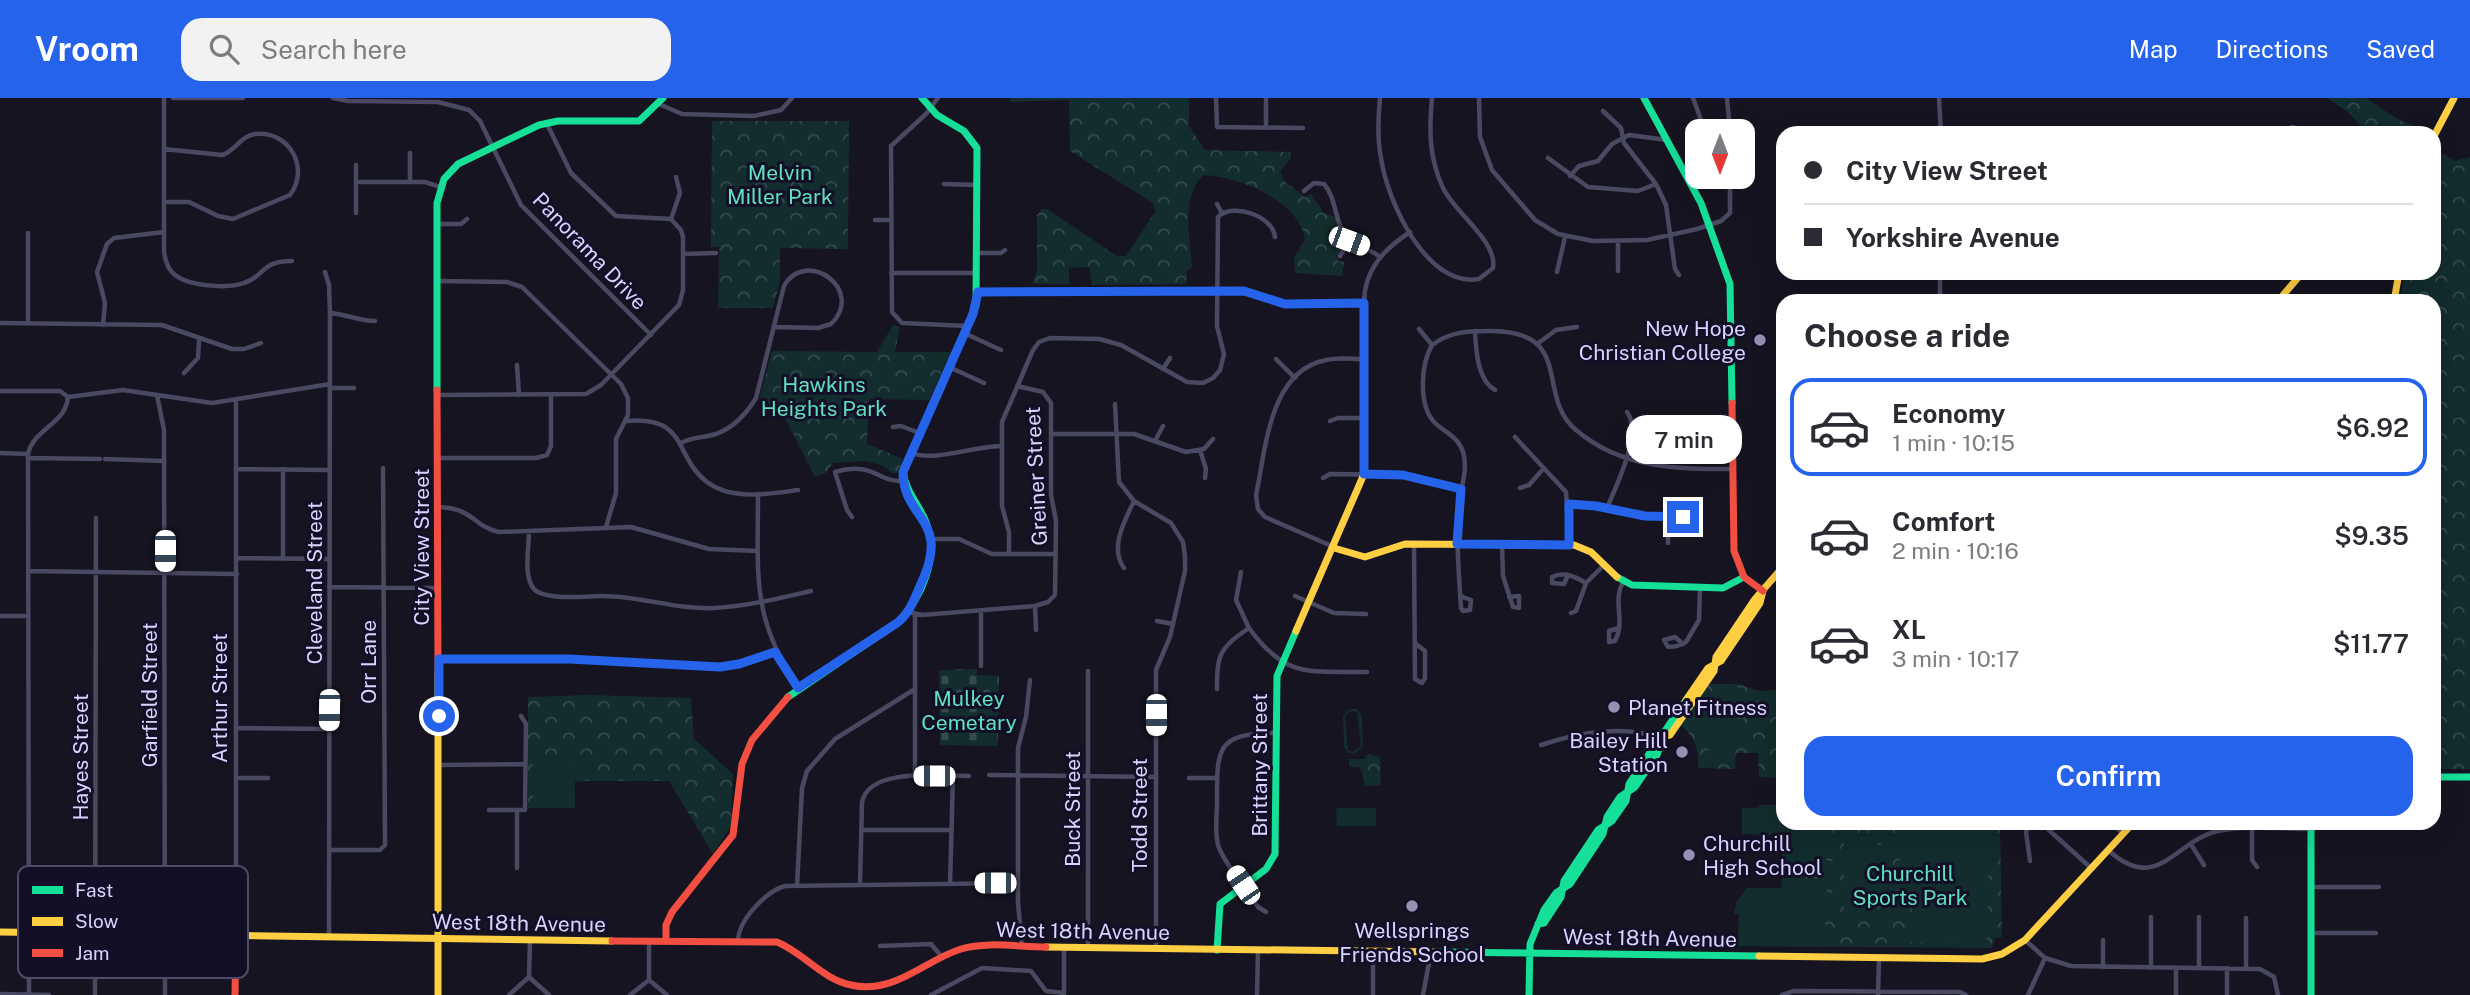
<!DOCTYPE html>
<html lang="en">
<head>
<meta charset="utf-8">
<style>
  :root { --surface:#fff; --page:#f2f2f3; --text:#2b2b33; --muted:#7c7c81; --line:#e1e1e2; --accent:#2563eb }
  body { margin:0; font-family:"Public Sans",sans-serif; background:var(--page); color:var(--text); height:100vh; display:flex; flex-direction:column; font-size:26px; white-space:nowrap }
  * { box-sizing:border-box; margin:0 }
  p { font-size:23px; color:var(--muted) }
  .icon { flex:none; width:38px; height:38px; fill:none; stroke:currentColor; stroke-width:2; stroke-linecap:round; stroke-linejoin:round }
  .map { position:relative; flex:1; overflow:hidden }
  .drawer { position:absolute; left:1776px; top:196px; width:665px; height:536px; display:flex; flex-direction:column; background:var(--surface); border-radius:21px; box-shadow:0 7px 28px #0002 }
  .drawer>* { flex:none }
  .top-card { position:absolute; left:1776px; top:28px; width:665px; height:154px; border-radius:21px; box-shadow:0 7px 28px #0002; display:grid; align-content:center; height:154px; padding:0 28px; background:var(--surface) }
  .needle { width:46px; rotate:180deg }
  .buttons { position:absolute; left:1685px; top:21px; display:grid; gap:14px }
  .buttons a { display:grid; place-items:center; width:70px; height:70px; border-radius:14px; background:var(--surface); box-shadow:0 7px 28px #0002; font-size:35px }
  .end { position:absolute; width:32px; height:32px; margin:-16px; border:9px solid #2563eb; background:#fff; box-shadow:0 0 0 4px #fff }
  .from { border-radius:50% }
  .bubble { position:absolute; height:49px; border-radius:21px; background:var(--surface); box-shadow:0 7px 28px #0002; font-size:23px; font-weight:600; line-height:49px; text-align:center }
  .car { position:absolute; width:21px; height:42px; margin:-21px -10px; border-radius:9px; box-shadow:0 0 5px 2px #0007; background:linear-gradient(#fff 24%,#345 0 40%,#fff 0 76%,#345 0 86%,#fff 0) }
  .top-card b { display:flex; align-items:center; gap:24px; height:66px; font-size:26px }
  .top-card b+b { border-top:2px solid var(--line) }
  .top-card i { width:18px; height:18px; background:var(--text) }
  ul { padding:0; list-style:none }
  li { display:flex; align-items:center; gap:21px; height:98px; margin:0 14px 10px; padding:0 14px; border:4px solid transparent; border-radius:21px }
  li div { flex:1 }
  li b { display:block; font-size:26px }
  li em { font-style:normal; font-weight:600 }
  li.on { border-color:var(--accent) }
  li>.icon { width:63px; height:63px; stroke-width:1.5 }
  h2 { padding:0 28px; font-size:32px; line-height:84px }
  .cta { display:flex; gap:14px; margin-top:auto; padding:14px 28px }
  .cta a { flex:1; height:80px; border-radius:21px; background:var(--accent); color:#fff; font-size:28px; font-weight:600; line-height:80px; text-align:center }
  header { display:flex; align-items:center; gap:42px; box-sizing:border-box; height:98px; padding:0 35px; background:var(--accent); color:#fff }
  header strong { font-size:33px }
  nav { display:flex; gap:38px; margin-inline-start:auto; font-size:24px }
  .search { width:490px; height:63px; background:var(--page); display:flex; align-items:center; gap:18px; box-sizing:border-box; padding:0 24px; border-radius:21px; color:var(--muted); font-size:26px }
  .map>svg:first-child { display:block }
</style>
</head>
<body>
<header>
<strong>Vroom</strong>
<div class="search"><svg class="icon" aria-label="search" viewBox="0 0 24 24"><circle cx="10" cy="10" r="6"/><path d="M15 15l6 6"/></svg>Search here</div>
<nav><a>Map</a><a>Directions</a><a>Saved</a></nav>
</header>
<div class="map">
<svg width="2470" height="897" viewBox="0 0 2470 897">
  <defs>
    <pattern id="forest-crowns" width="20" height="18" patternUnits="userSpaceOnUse" patternTransform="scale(1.75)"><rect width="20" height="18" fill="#132c2d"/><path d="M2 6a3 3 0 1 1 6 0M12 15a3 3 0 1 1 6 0" fill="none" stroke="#354a4c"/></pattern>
    <pattern id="cemetery-stones" width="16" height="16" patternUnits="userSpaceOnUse" patternTransform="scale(1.75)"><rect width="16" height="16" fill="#132c2d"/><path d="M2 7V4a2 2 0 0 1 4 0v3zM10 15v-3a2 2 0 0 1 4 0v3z" fill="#354a4c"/></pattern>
  </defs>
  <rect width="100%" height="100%" fill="#161421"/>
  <path fill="url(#forest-crowns)" d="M1010,0H1189V28L1205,52L1290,54L1291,60L1280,73L1284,83L1305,99L1311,96L1324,115L1335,119C1339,134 1350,146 1336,158L1338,163L1344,164L1342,178L1295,175L1294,159L1305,142C1300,103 1239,78 1203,77C1181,100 1190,140 1192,169L1187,173L1186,186L1092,187L1089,169L1069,170V186H1032L1037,173V117L1042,111H1047L1117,158H1126L1155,114L1153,105L1070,53L1069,2L1010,4Z
    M2327,0H2366L2396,20L2429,35H2367L2349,15Z
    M712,23H849L848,151L780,150V184L773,210H718L719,149H711Z
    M2437,52L2455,63L2470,59V671H2434V203H2400L2405,175H2434Z
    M893,227L900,229L895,254H951L929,302L869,301L867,346L903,361L898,374L894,376L881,367L865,363L833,365L826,375L815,379L782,314L759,302L772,253L877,254Z
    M1710,586H1738L1759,593L1783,592V680L1759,679L1758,655H1736L1735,671L1698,670C1699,651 1695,638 1680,627Z
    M589,597L691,600L694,641L733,676L731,728L713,756L669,683H575V710H528V599Z
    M1368,656L1380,659L1381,687L1365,688L1362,674L1358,669H1349V661H1365Z
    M1759,707H1783V724L2000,725L2002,839L1995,840L1992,850L1738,848L1739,816H1734L1737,803L1747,790H1782V737L1742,736V710L1759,711Z"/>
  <path fill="url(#cemetery-stones)" d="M977,571V577L999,578L998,648L940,647L939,572Z"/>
  <path fill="#132c2d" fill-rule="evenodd" d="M1737,589L1742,592L1741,596L1747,604L1743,611L1722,604L1724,592Z
    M1758 615a8 8 0 1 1 16 0a8 8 0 1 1-16 0Z
    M1350,611H1357L1362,619L1363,648L1355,656L1348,654L1344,649L1343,618ZM1351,613L1357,614L1361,648L1353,654L1348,652L1345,618Z
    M1717,612L1741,622L1755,642L1713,661L1692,620Z
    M536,661L590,669L585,683L574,684L575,710H533V664Z
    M1783,709V724L1830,725L1825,753L1828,779H1782V737L1742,736V710Z
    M1336,710H1376V728H1337Z
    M1841,725H1850L1839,740V810L1843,823L1857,832L1873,828L1882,814V743L1880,733L1871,725H1880L1888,743V835H1882L1881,828C1867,841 1844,841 1836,821C1829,805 1831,738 1841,725Z
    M1899,725H1997V761L1989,764L1987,840L1983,846L1909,844L1912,809L1902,802Z
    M1844,741H1878L1877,815H1844Z
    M1782,781H1818L1827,791L1824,816L1827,849L1738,848L1739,816H1734L1737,803L1747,790H1781Z"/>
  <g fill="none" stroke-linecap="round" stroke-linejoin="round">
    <path stroke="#4a4962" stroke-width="4.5" d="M164,0V153C165,162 167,171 175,177C189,188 227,191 244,185C266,178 260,163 292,163
      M173,0H243
      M333,0L348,3L438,4L469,12L480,23L521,107L651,237
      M938,0L926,16L891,48L892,214L902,225L967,228
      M1216,0L1217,29L1303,30
      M1380,0C1378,20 1377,40 1381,60C1387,102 1426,190 1479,181L1493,170C1498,144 1455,115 1443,90C1429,60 1429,32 1432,0
      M1479,0L1480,39L1492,72L1535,122L1558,136L1593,143L1647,142L1697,131L1721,123L1730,115V79
      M1693,0L1705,33
      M1727,0L1730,33
      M1939,0L1941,35
      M659,6L682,16L754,18L781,12L792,0
      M1603,13L1621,30L1624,45L1656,86L1666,107L1675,171L1679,177
      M547,26L571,75L616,118L671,121L680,95L676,79
      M1266,29V0
      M2292,29L2312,35
      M164,51L222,57C235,53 241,38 255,36C290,32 310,71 290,97L233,121L218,118L189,104H164
      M410,55V84
      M1548,60L1588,89L1638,93L1656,86
      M356,67V115
      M1570,78L1579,68L1598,63L1612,46L1629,37L1667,42
      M1720,79L1730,82
      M356,84H425L440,89
      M944,86L978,87
      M1304,93L1314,85L1324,86C1337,101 1334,123 1346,139C1353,148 1370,150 1380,159
      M1217,106L1222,115
      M875,122H890
      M437,126H461L467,121
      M1618,144V173
      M978,155H1001L1005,152
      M683,156L716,155
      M1340,158L1349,143
      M325,174L329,187L330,215L329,840
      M1557,174L1565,139
      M891,175H977
      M1940,175V203
      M438,183L507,184L522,189L621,286L628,300V317L616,341V395L606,429
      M1364,205C1364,172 1384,151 1410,134
      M330,215C346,216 359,223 375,223
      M0,225L162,227L232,251H244L261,245
      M28,225V135
      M103,227L105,205L97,174L107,146L114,140L164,134
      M1419,231L1432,247C1450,234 1466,233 1488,233C1577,232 1534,297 1576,332C1622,371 1676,371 1733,371
      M1475,233C1476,251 1477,282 1495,292
      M964,235L1001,252
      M1537,246L1556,232L1577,229
      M1432,247C1421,266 1418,306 1434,324C1445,335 1458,338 1463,354C1469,374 1459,393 1458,413C1456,445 1459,478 1461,510L1463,513L1470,512L1471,502L1460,498
      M1276,261L1295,280
      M517,267L519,297
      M949,269L984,285
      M1163,271L1170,260
      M184,275L198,260L199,242
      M330,290H354
      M0,293H60L68,299L123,292L212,305L330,286
      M157,297L164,332L165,897
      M438,297L586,296L601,287L679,207L683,192V139L681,132L671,121
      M1115,306L1119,384L1134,403
      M627,323C689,318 673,358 707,384C732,403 769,396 798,392
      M1330,323L1338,320H1364
      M1679,326H1732
      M893,329L901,328L919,335
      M1052,336H1134L1186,354L1204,351L1213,341
      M1515,339L1566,394L1569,447
      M1155,343L1163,328
      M681,345C690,340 698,340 708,338C730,334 745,318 756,300L784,188C806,149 866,192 831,226L818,230L775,229
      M1200,352L1206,371L1205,380
      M0,355L28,356
      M912,355C934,364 974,348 1002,348
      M28,360L100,361
      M438,360H536L547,357L551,348V297
      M105,361L164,363
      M236,371L329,372
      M1323,380L1330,376L1403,377L1461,391
      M1520,390L1529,387L1543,371
      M758,396C758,479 751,518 798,590
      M1569,406L1596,408L1645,418L1698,419
      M438,409C474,410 472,428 499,434L631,429L709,451L758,453
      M1607,410C1616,388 1643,335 1627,314
      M852,419L847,412L835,374C875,363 876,384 903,383
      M529,433C529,449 523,479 534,491C545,503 587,498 603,498C641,498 677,512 715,510C748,508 780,500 811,493
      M931,441H959L992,456H1056
      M1668,445V419
      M1414,446L1415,581L1422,585L1425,580V553L1415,545
      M1502,447L1503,478L1513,509L1519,510V498L1509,499
      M1334,449L1265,419L1258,411L1256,397C1266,351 1269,273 1326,262C1338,259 1352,261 1364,261
      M1009,456V434L1002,408V324L1033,252L1039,244L1050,240L1099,241L1121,247L1187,284L1203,285L1213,280L1220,272L1224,256L1217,228L1218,119C1233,104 1273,118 1275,139
      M237,460L329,461
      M283,461V371
      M1124,470C1109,450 1125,422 1134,403L1171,425L1183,444L1185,458V473L1170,539L1156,572V850
      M28,473L237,476
      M1568,477L1564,486L1552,485V479C1564,473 1576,479 1586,485
      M329,489L438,490
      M1295,498L1334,515L1366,516
      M1035,508L1036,532
      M981,512V568
      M908,514L922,517L1035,508L1048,504L1055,497L1056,423L1051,397V305L1043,294L1017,288
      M1571,515L1576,513L1586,485L1604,467
      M915,517V678
      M0,518H28
      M1157,523L1173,526
      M1249,530C1286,581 1309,573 1367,574
      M1619,530L1609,533V544L1615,543C1626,523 1612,504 1623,484
      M1683,546L1675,539L1664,542L1668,549C1676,549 1680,548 1686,544L1699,522L1700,490
      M439,561L584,562L720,569L739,566L775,553
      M1217,591C1217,555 1220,550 1249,530L1236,502L1241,474
      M237,630L329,631
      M1541,647C1573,636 1631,624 1662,643
      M439,667L525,666
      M989,677L1155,679
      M237,680H268
      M1189,680H1216
      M489,712H525L526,626L521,618
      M2040,724L2091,770
      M2111,724L2123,736
      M861,732H952
      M2252,732V762L2257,769
      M2192,748L2204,767
      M329,752H380L385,747L383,370
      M2108,752C2158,797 2174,743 2218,733C2247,727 2282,731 2311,731
      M2030,763L2026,734L2030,724
      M517,770V712
      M950,786L953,678
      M860,787L862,704C869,669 942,678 969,678
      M797,788L802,690L807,673L835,641L915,591
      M2311,789H2379
      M1266,814L1258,809C1245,790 1228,770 1219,750C1214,737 1217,719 1217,706C1217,651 1215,635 1276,635
      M2246,820V870
      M2311,835H2376
      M236,838V303
      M738,842C739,822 766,793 785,788L1018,785
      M2025,842L2045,860L2071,868L2260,871L2274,879L2278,897
      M2103,842V869
      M880,848L931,846L942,859
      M1022,848L1018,805V650L1026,619L1030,582
      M1088,849V573
      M1064,850V896
      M1373,854V897
      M2151,870V819
      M2199,870V819
      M529,879L549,897
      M649,882L667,897
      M0,896L49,897
      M29,897L28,356C34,330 66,326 68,299
      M95,897L96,420
      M509,897L529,879L530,842
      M630,897L649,882V844
      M931,897L982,870L1031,873L1046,893L1064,895
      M1257,897L1258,852
      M1423,897L1431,854
      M1782,897L1794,893L1960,894L1966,897
      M1878,897L1879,860
      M2028,897L2045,860
      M2176,897V870
      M2227,897V870"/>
    <path stroke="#16e098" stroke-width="7" d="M1644,0L1701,105L1730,186L1732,305
      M978,194L1244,193L1285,206L1333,205
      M437,292V105L444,81L458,66L539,27L558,23H639L663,0
      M1617,479L1632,487L1723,490L1744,479
      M788,599L897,525C923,499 939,459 926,424C919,406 906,394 903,374L976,208L977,50L964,33L937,17L922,0
      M2434,679H2470
      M2311,724V897
      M1538,826L1544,825L1561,799L1564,783L1598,732L1612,723L1626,703L1629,686L1651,653L1657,651
      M1217,852L1220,806L1266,771L1275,756L1277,578L1296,533
      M1437,854L1759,858
      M1529,897L1530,846L1544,812L1556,795L1570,786L1603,736L1607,719L1620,699L1635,689L1657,657L1665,633L1686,602"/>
    <path stroke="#ffcf43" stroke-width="7" d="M2434,38L2454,0
      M2278,203L2302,175
      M2394,203L2399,175
      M1334,450L1365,459L1405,446L1574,447L1591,454L1617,479
      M1296,533L1364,376V205H1333
      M438,576V897
      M1686,602L1708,570L1721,563L1760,505L1763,493
      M1665,638L1670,637L1714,573L1716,559L1755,501L1783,469
      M0,834L612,843
      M1046,849L1437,854
      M1759,858L1982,861L2002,856L2025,842L2134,724"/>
    <path stroke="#f24e42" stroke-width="7" d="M437,292L438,576
      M1732,305L1734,453L1744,479L1763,493
      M612,843L777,844C804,855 822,881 851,887C894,897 923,863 961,851C987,843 1019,849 1046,849
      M666,843V827L672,814L733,737L742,666L752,642L788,599
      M235,897L236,838"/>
  </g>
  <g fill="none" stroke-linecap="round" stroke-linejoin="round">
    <path stroke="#2563eb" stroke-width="9" d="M439,618V561H569L720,569L739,566L775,554L798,590L897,525C909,516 914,502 920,488C953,420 903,423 903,374L973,216L978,194L1244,193L1285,206L1364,205V376L1403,377L1461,391L1457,446L1569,447V406L1596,408L1645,418L1683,419"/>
  </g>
  <g fill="#9591b1" stroke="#130f26" stroke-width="2.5">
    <circle cx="1760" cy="242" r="7"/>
    <circle cx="1614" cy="609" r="7"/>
    <circle cx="1682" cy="654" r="7"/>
    <circle cx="1689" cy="757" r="7"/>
    <circle cx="1412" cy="808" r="7"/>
  </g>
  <g text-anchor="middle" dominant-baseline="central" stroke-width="6" stroke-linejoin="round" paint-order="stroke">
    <g font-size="21" fill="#5fe0c0" stroke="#130f26">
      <text x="780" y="74">Melvin<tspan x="780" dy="24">Miller Park</tspan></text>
      <text x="824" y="286">Hawkins<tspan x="824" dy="24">Heights Park</tspan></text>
      <text x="969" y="600">Mulkey<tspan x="969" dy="24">Cemetary</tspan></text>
      <text x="1910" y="775">Churchill<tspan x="1910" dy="24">Sports Park</tspan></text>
    </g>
    <g font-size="21" fill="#d9d4ff" stroke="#130f26">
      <text transform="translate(590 153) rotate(46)">Panorama Drive</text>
      <text transform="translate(1036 378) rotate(-93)">Greiner Street</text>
      <text transform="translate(421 449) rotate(-90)">City View Street</text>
      <text transform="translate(314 485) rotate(-90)">Cleveland Street</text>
      <text transform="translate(368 564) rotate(-90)">Orr Lane</text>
      <text transform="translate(149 597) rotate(-90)">Garfield Street</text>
      <text transform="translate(219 600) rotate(-90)">Arthur Street</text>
      <text transform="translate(80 659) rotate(-90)">Hayes Street</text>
      <text transform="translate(1259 667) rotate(-90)">Brittany Street</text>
      <text transform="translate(1072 711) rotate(-90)">Buck Street</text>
      <text transform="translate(1139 717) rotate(-90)">Todd Street</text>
      <text transform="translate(519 825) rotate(1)">West 18th Avenue</text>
      <text transform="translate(1083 833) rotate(1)">West 18th Avenue</text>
      <text transform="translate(1650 840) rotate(1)">West 18th Avenue</text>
    </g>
    <g font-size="21" fill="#d9d4ff" stroke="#130f26" text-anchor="end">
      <text x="1746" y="230">New Hope<tspan x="1746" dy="24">Christian College</tspan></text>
      <text x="1628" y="609" text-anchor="start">Planet Fitness</text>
      <text x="1668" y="642">Bailey Hill<tspan x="1668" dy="24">Station</tspan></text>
      <text x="1703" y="745" text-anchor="start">Churchill<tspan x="1703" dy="24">High School</tspan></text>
      <text x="1412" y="832" text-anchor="middle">Wellsprings<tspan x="1412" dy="24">Friends School</tspan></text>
    </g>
  </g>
  <rect x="18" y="768" width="230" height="112" rx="10" fill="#130f26" stroke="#4e4a67" stroke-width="2"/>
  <rect x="32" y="788" width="31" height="8" fill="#16e098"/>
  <rect x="32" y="819" width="31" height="9" fill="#ffcf43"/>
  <rect x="32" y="851" width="31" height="8" fill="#f24e42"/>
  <g font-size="19" fill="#d9d4ff">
    <text x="75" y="799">Fast</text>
    <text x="75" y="830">Slow</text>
    <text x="75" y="862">Jam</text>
  </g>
</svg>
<div class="buttons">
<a><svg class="needle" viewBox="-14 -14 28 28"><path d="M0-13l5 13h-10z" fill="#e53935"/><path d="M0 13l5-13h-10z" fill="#7c7c81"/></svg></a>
</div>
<i class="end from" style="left:439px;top:618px"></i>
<i class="end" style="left:1683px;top:419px"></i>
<div class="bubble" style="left:1626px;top:317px;width:116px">7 min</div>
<i class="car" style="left:1349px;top:143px;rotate:110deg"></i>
<i class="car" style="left:165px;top:453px;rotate:180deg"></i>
<i class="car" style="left:329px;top:612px;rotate:181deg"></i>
<i class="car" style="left:1156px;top:617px;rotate:180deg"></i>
<i class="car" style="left:934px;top:678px;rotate:270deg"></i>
<i class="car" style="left:995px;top:785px;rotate:270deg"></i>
<i class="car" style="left:1243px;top:787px;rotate:326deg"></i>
<div class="top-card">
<b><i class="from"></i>City View Street</b>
<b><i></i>Yorkshire Avenue</b>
</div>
<section class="drawer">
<h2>Choose a ride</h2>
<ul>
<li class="on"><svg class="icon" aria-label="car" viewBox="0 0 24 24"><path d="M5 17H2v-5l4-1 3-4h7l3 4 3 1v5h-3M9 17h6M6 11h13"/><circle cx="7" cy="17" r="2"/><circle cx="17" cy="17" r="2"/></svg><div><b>Economy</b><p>1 min · 10:15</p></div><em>$6.92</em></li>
<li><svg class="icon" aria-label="car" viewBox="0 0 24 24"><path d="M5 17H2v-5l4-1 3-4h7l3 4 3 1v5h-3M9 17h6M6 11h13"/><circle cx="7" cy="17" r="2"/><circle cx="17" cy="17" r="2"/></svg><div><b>Comfort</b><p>2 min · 10:16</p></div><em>$9.35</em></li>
<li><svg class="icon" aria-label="car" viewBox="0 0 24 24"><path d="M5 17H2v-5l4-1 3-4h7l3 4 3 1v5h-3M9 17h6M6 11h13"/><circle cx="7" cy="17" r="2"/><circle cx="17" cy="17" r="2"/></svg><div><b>XL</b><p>3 min · 10:17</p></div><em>$11.77</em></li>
</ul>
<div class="cta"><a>Confirm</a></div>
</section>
</div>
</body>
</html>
